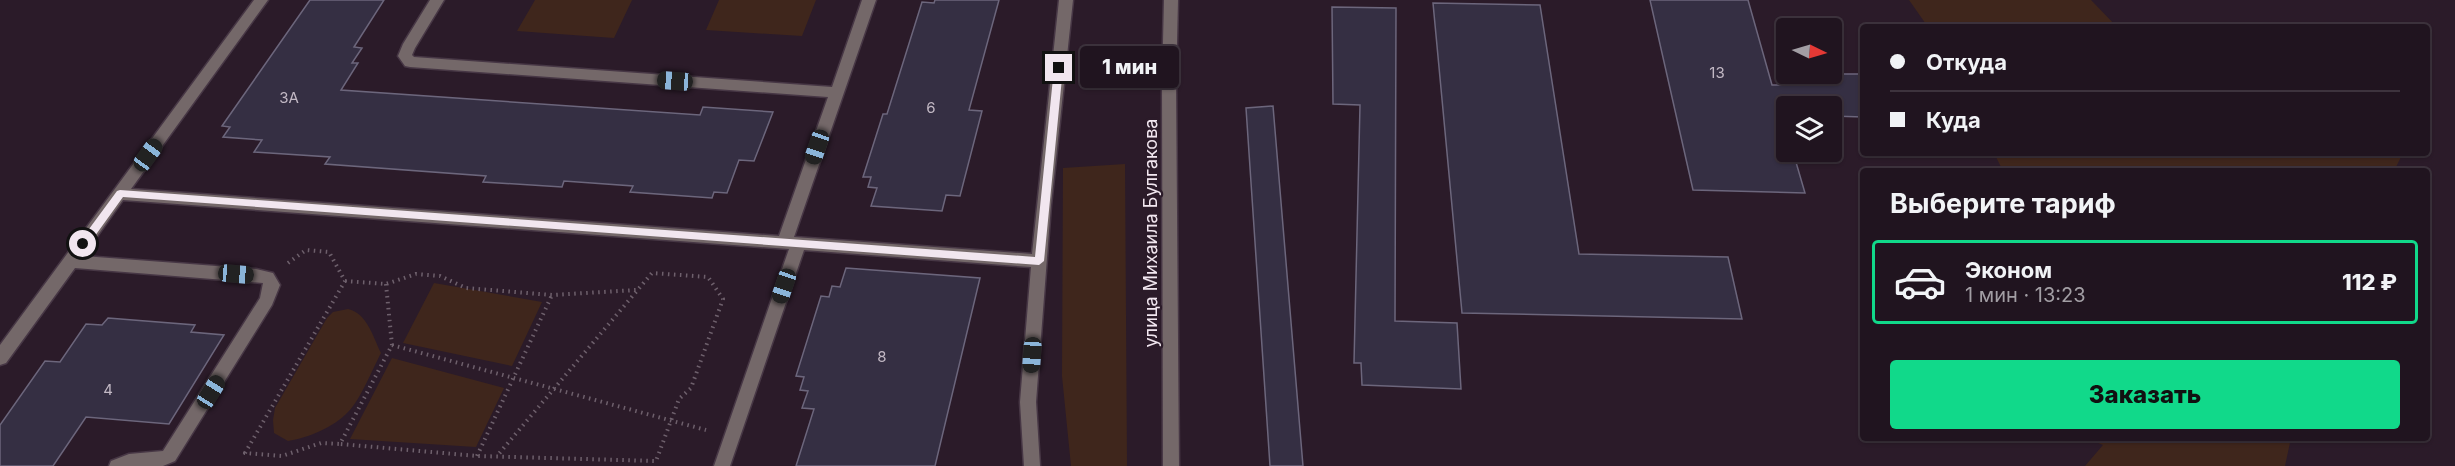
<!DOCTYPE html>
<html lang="ru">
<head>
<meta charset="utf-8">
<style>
  :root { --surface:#20141f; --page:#2d212c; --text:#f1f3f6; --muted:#a29ea4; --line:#3d333d; --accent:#11d98a }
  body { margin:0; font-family:Inter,sans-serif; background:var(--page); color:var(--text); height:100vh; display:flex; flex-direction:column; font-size:22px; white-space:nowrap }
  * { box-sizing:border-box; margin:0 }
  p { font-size:20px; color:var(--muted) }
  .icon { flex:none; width:33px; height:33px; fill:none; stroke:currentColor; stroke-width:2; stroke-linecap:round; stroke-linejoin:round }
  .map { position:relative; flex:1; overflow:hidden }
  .details { position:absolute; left:1860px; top:168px; width:570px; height:273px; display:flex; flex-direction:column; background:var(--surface); border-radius:6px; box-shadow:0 2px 4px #0004,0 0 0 2px var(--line) }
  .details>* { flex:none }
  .banner { position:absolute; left:1860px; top:24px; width:570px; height:132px; border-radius:6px; box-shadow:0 2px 4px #0004,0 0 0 2px var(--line); display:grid; align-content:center; height:132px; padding:0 30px; background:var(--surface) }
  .needle { width:39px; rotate:95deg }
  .tools { position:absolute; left:1776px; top:18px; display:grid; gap:12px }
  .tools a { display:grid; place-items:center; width:66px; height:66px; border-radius:6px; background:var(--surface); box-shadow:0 2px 4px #0004,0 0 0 2px var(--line); font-size:30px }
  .end { position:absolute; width:27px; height:27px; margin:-14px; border:8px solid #f1e6ef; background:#111; box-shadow:0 0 0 3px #111 }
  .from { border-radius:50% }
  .bubble { position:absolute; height:42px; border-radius:6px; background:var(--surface); box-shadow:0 2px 4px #0004,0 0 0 2px var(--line); font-size:20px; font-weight:800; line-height:42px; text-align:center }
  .car { position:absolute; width:18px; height:36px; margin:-18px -9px; border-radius:8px; box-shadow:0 0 4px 2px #0007; background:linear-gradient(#222 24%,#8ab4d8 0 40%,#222 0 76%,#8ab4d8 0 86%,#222 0) }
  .banner b { display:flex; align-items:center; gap:21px; height:57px; font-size:22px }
  .banner b+b { border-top:2px solid var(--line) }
  .banner i { width:15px; height:15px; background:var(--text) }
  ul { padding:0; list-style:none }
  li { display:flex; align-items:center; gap:18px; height:84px; margin:0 12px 9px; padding:0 18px; border:3px solid transparent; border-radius:6px }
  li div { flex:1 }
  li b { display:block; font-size:22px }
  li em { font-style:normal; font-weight:800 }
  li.on { border-color:var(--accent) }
  li>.icon { width:54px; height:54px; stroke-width:1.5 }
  h2 { padding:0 30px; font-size:27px; line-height:72px }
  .action { display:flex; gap:12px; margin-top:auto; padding:12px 30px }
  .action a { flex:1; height:69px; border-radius:6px; background:var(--accent); color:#111; font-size:24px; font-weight:800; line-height:69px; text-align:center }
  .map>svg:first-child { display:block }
</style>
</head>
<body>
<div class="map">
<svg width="2455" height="466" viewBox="0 0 2455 466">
  <rect width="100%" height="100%" fill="#2b1b29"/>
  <path fill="#3f261c" d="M535,0H632L614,38L517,31Z
    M719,0H816L802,36L706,30Z
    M1909,0H2091L2117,27H1928Z
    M1994,153H2403L2394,171H2003Z
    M1125,164L1127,466H1071L1062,376L1063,168Z
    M434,283L542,302L512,366L403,343Z
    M348,309C367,313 373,337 381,353C372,370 361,399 348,412C334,427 308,438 288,441L274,433L273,420L275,408L327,318L333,312Z
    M392,358L504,388L476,447L350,439Z
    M2086,438H2291L2285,466H2085L2103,445Z"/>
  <path fill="#352f43" stroke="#6c667c" stroke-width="1.5" d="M310,0H384L354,47L362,48L352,63H358L341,90L700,115L703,107L773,112L754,161L739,160L727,193L714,192L712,198L630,192L633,186L564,181L562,187L483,182L486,176L325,164L330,157L254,152L262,140L223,137L230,127L222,126Z
    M935,0H999L969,110L982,111L960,196L946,195L942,211L871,206L877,188L868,187L871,177H863L883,114H887L922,2L934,3Z
    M1650,0H1748L1772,85H1819L1826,74H1863V117L1832,116V106H1786V116H1783L1786,129V152H1793L1805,193L1693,190Z
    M1433,3L1540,5L1579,254L1728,257L1742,319L1462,313Z
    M1332,7L1396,8L1395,321L1457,323L1461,389L1362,385L1361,363H1354L1360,105L1333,104Z
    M1273,106L1303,466H1270L1246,108Z
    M846,268L980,278L935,466H796L814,409L802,408L808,391L800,390L804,377L796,376L821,296L829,297L832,286L840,287Z
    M108,318L195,325L191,332L224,335L169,424L86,417L53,466H0V425L45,361L60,362L86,324L102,325Z"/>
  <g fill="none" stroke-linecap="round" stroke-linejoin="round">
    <defs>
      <path id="minor" d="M254,0H268L131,189L779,236L828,97L410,67L405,66L398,56L403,44L430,0H444L415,48L412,55L414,57L832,87L862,0H876L794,237L1032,254L1059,0H1073L1051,205L1036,402L1040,466H1024L1020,402L1031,267L804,250L730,466H714L789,249L123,200L83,256L256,269L273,273L280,285L272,305L175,461L163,466H109L111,461L129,454L163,451L260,298L263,283L75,268L6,363L0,365V345Z
        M1164,0H1178L1176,84L1179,466H1163L1162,84Z"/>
    </defs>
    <use href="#minor" stroke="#473745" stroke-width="3"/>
    <path stroke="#6e606c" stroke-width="4" stroke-dasharray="1.5 4.5" stroke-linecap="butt" d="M288,263L306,250L329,252L345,281L245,453L282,456L321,443L340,444
      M345,281L386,284L416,274L440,276L466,288L552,295L636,290
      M386,284L392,345L340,444L477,456L656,461L679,399L691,388L723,299L708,277L652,273L497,456
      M392,345L706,430
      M477,456L552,295"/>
    <use href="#minor" fill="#746869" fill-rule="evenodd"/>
  </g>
  <path fill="#f1e6ef" d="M1059,65L1063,68L1044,261L1039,265L123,197L87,247L83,248L78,244L117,191L120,190L1035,257L1054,68Z"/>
  <g text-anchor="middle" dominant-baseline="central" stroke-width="4.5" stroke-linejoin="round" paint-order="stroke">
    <g font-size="15" fill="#c2b8c4">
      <text x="1717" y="72">13</text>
      <text x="289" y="97">3А</text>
      <text x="931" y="107">6</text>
      <text x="882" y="356">8</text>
      <text x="108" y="389">4</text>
    </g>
    <g font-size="18" fill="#f1e6ef" stroke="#2b1b29">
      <text transform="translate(1150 233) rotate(-90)">улица Михаила Булгакова</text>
    </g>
  </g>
</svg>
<div class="tools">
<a><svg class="needle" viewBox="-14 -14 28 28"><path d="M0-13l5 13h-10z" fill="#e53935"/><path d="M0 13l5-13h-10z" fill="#a29ea4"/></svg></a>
<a><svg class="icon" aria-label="layers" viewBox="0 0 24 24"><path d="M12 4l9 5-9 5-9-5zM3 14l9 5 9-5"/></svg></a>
</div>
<i class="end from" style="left:83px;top:244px"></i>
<i class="end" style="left:1059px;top:68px"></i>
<div class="bubble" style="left:1080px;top:46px;width:99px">1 мин</div>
<i class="car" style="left:675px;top:81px;rotate:274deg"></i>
<i class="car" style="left:817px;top:147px;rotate:199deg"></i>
<i class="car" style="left:148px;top:155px;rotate:36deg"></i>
<i class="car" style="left:236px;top:274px;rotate:95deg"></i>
<i class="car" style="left:784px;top:286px;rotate:199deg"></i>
<i class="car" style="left:1032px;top:355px;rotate:184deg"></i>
<i class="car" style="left:211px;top:392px;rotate:32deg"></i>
<div class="banner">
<b><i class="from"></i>Откуда</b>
<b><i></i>Куда</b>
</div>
<section class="details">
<h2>Выберите тариф</h2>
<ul>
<li class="on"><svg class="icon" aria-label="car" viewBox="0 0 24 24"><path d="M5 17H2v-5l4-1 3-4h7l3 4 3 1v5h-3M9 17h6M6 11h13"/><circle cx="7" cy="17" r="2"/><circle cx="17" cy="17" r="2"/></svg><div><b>Эконом</b><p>1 мин · 13:23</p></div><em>112 ₽</em></li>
</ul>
<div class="action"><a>Заказать</a></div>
</section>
</div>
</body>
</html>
